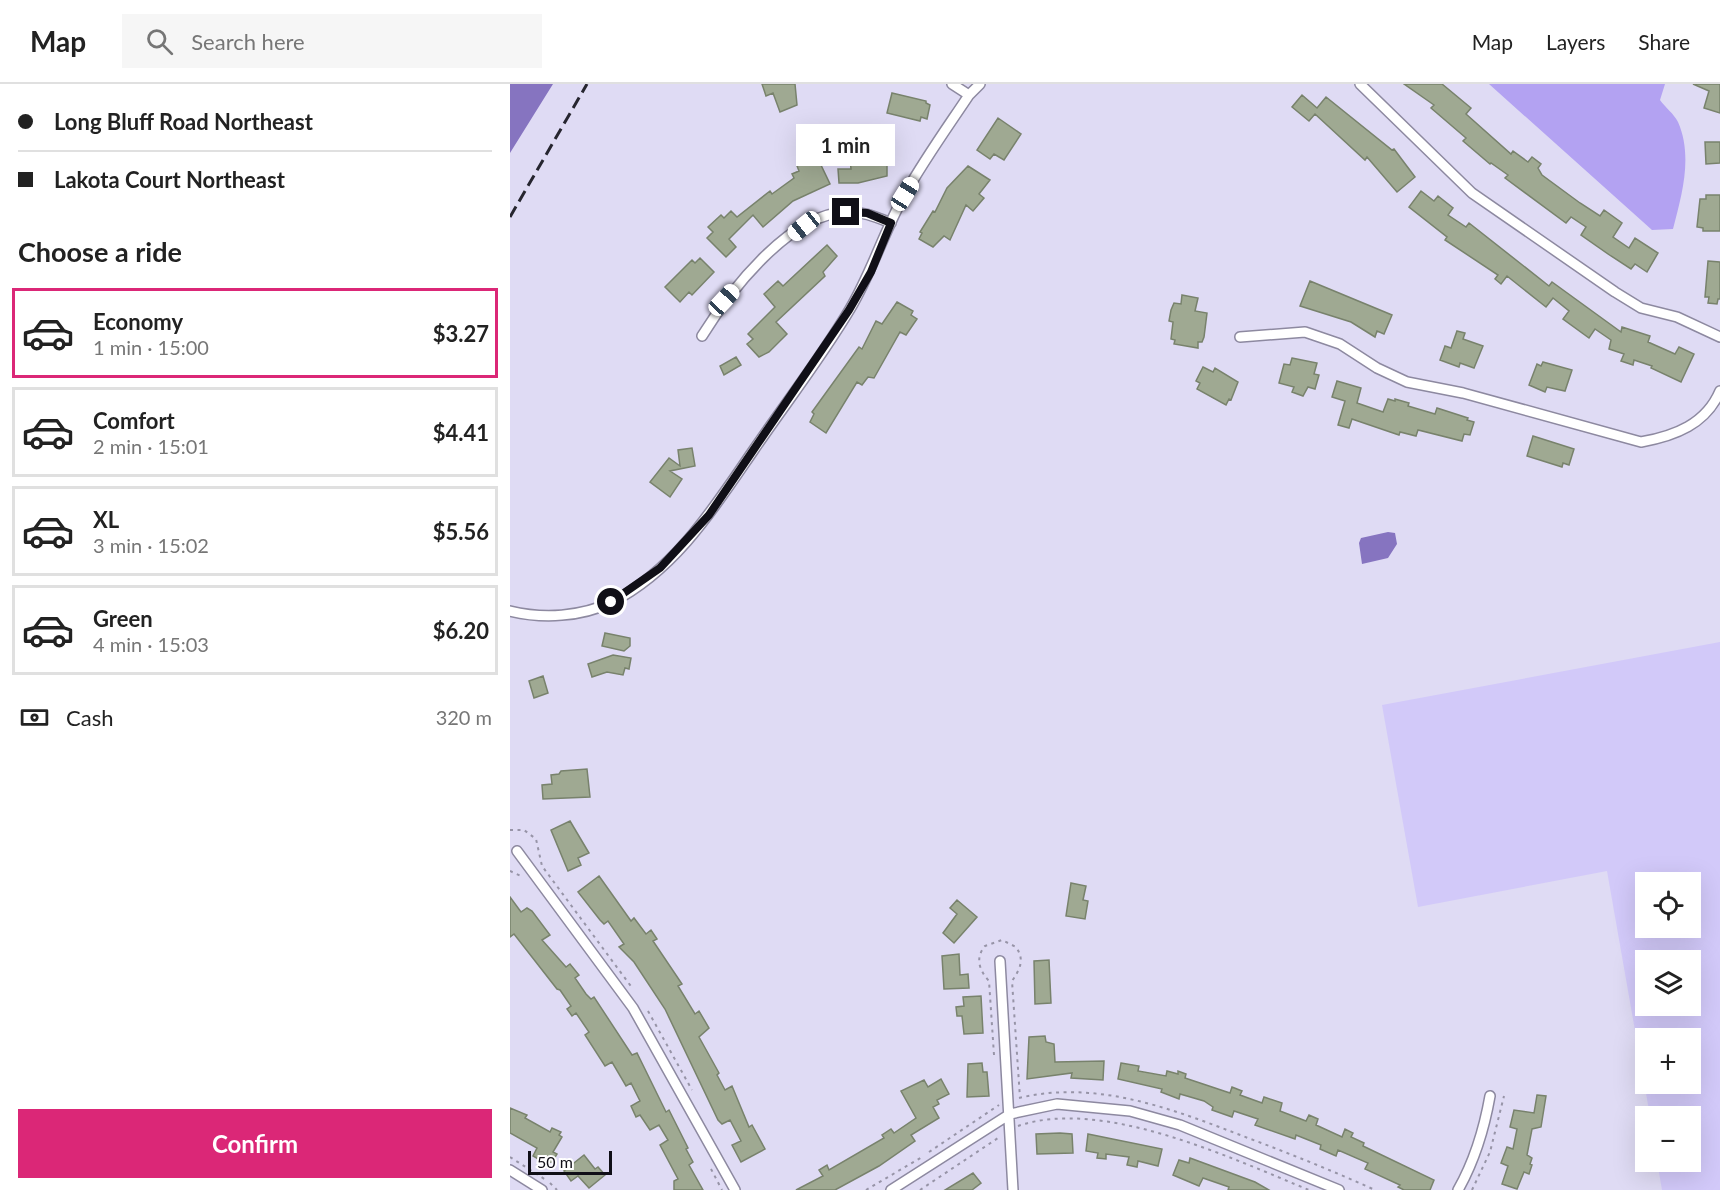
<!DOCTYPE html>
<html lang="en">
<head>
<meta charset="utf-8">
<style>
  :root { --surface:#fff; --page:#f6f6f6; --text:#222; --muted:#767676; --line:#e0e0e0; --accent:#db2777 }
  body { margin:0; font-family:Lato,sans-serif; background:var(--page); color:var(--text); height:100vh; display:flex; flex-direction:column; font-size:22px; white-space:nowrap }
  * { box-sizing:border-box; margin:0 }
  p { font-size:20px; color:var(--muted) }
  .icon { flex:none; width:33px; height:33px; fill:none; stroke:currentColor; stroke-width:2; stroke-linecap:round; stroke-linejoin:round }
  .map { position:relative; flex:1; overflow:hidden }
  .drawer { display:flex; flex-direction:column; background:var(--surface); width:510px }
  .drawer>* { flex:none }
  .banner { display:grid; align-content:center; height:132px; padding:0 18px; background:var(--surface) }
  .tools { position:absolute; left:1125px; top:788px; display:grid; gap:12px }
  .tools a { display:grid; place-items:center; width:66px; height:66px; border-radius:0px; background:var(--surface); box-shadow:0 6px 24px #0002; font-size:30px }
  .scale { position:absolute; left:18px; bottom:15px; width:84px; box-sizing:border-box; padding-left:6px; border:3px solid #100f17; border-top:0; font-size:16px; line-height:21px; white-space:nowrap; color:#100f17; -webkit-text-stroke:4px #fff; paint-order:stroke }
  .end { position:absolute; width:27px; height:27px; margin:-14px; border:8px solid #100f17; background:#fff; box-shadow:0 0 0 3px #fff }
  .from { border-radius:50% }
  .bubble { position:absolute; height:42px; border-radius:0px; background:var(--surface); box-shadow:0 6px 24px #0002; font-size:20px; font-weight:700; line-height:42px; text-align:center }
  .car { position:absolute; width:18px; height:36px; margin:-18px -9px; border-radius:8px; box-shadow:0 0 4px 2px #0007; background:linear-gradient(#fff 24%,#345 0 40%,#fff 0 76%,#345 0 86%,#fff 0) }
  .banner b { display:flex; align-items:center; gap:21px; height:57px; font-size:22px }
  .banner b+b { border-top:2px solid var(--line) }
  .banner i { width:15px; height:15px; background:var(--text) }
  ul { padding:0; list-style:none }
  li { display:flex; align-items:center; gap:18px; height:90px; margin:0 12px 9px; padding:0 6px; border:3px solid var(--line); border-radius:0px }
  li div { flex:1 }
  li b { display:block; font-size:22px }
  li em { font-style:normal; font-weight:700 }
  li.active { border-color:var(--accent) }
  li>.icon { width:54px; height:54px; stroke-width:1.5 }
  h2 { padding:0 18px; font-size:27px; line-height:72px }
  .pay { display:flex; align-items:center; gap:15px; height:66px; padding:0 18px; font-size:22px }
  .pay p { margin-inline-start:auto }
  .button { display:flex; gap:12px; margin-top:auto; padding:12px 18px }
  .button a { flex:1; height:69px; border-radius:0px; background:var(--accent); color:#fff; font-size:24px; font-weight:700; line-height:69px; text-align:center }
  header { display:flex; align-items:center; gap:36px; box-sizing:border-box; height:84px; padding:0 30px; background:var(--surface); border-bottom:2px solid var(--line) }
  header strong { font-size:28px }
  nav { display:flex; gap:33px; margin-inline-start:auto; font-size:21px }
  .search { width:420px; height:54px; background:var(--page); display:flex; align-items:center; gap:15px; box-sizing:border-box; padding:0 21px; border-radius:0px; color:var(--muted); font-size:22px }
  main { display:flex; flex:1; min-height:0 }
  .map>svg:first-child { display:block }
</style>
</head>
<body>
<header>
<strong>Map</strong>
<div class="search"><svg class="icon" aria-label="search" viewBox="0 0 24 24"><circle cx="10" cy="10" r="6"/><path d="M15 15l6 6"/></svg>Search here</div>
<nav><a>Map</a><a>Layers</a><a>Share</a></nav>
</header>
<main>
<section class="drawer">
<div class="banner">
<b><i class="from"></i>Long Bluff Road Northeast</b>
<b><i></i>Lakota Court Northeast</b>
</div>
<h2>Choose a ride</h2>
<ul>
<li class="active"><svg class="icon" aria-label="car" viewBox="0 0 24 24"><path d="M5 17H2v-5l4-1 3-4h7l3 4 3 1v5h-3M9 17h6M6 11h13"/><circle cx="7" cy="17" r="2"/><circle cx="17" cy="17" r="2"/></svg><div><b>Economy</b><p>1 min · 15:00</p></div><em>$3.27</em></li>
<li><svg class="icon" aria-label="car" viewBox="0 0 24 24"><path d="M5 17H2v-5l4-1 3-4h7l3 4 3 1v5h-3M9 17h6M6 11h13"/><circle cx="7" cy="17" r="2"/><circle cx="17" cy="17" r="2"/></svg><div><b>Comfort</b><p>2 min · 15:01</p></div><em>$4.41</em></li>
<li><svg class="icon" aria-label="car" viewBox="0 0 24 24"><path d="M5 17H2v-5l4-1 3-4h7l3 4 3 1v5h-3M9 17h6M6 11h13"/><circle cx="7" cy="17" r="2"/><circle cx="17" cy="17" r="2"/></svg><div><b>XL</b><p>3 min · 15:02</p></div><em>$5.56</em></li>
<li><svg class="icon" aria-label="car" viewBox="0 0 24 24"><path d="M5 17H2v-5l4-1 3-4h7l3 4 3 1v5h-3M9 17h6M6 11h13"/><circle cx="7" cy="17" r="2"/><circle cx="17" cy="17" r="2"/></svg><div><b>Green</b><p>4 min · 15:03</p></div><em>$6.20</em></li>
</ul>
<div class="pay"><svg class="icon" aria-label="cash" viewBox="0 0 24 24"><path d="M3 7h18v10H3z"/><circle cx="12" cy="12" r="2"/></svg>Cash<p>320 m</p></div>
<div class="button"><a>Confirm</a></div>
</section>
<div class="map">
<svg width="1210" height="1106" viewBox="0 0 1210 1106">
  <rect width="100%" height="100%" fill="#dfdbf4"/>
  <path fill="#d2c9f9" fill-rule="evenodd" d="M1210,558V1106H1152L1147,1077H1180V1032H1140L1097,787L908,823L872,621ZM1136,798H1180V843H1136ZM1136,876H1180V921H1136ZM1136,954H1180V999H1136Z"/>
  <path fill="#b3a2f2" d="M979,0H1155L1150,16C1155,23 1164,30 1168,38C1183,72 1172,110 1163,145L1142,146Z"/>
  <path fill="#8674c0" d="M0,0H43L0,69Z
    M878,448L885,449L887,460L878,474L852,480L849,459L851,454Z"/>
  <path fill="#9fa992" stroke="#78826c" stroke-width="1.5" d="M252,0H285L287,21L270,28L263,9L256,12Z
    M894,0H932L961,24L956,30L1001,70L1003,67L1018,78L1022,73L1031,80L1028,84L1032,91L1070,119L1090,132L1094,126L1112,139L1103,153L1119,164L1125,154L1148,169L1137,188L1125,180L1121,185L1101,172L1071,151L1076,143L1061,133L1056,139L995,94L998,91L981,79L980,80L953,57L956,54L921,24L924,21Z
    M1183,0H1210V29L1194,24L1199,7Z
    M382,9L416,17V19L420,21L417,35L411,33L410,37L377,29Z
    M792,11L807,24L816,13L882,66L884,65L905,93L887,108L857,73L855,76L805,30L799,37L782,23Z
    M488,34L511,50L494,76L484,70L480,75L467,66Z
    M1195,58H1210V79L1196,80Z
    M302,70L306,78L309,77L320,100L283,117L253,143L243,131L219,155L226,163L216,173L197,154L203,148L198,143L211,131L214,134L221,127L227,133L260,107L262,110L284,94L282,90L289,87L287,82L296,78L293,73Z
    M377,74V92L348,99H329L328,85H341L340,75Z
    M458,82L480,96L469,110L474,114L463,127L456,121L440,156L434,152L423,163L409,155L412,149L410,148L423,127L425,128L437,104Z
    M911,107L924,117L928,112L943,124L938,131L956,143L959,139L1039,202L1042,198L1111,248L1112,243L1140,252L1138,258L1165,270L1169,263L1184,270L1171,298L1141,284L1142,282L1124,276L1123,281L1111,277L1114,270L1099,265L1101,256L1085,245L1079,254L1053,235L1059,227L1043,214L1036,223L997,192L991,200L985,195L988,191L935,156L937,153L899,123Z
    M1196,111H1210V147H1193V144L1187,143L1190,115H1196Z
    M317,161L327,172L313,188L315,192L266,238L277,250L259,268L249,273L237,260L243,255L238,250L265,223L254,210L268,197L273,202Z
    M190,174L204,188L182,211L179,208L170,218L155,203L182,176L185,179Z
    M1198,177L1210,178V215H1208L1207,220L1198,219L1199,213H1195Z
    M800,197L882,231L874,250L867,247L865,253L841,238L790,222Z
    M672,211L688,214L685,227L697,229L694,253L692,258H688V264L664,260L665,256L661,255L663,238L659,237L661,226L664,219L671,220Z
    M387,218L403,227L401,231L407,235L396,251L390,248L364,294L358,293L352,301L347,298L316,349L300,338L304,330L302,328L349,263L352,265L366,237L372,240Z
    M947,247L955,249L953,255L973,262L964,284L950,279L949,283L930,276L935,262L941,264Z
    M226,273L231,281L214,291L210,282Z
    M782,274L807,279L804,290L809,291L805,305L798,303L793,312L782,308L784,303L769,299L774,280L780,281Z
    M1033,278L1062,286L1055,307L1037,303L1035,308L1019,301L1027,280L1031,282Z
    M693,283L703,288L705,284L728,298L721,316L719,315L716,321L687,305L690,299L686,297Z
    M827,297L851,304L847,319L873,328L878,315L885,317V315L899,319L898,322L925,330L927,324L958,334L957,336L964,338L960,351L954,350L952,357L908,346L906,352L890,348L889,351L842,335L839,344L828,341L835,317L822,313Z
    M1023,352L1064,365L1059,381L1053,379L1052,383L1017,372Z
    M182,364L185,382L160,387L172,395L160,413L140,398L159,374L170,382L168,366Z
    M95,549L120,554V562L114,567L92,562Z
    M103,571L121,574L119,585L115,584L113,591L97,588L82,593L78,580Z
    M33,592L38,609L24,614L19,597Z
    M77,685L80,713L33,715L32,701L42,700L41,691L49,690L51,687Z
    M60,737L79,769L68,774L71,781L58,787L41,746Z
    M89,792L121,837L124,834L136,850L141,846L147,855L143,857L172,900L168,902L185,930L189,927L199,944L189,953L209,989L207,991L215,1006L222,1002L239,1043L242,1041L255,1065L231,1078L222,1061L231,1057L220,1036L212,1040L208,1036L155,925L124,878L109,863L114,860L98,837L94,840L90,836L68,808Z
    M561,799L576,802L573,816L578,817L575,835L556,832Z
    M0,813L11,828L17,824L22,827L40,851L32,856L56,883L60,880L69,891L65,894L76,910L81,915L84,913L122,971L127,969L156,1028L159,1026L178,1064L176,1065L183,1078L179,1081L193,1106H164V1097L168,1095L150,1061L158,1056L149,1041L140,1046L130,1031L126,1033L121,1022L130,1017L121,999L116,1002L102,978L95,982L75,951L79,948L66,929L62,932L57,925L61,922L50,906L47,905L4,850L0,853Z
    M447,816L467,833L444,859L433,849L447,830L440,824Z
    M449,870L450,891L458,890L459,904L434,905L432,872Z
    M539,876L541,919L525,920L524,877Z
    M471,912L473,949L454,950L452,932H447L446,923L454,922L453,913Z
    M535,952L536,958L544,960L545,978L594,977L593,996L561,994L562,989L517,995L519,953Z
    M472,979L473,988H477L479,1012L457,1013L458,980Z
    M611,979L629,982L628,987L656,992L657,987L668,990V987L676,990L675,994L720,1009L722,1003L732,1007L730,1011L752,1019L754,1013L772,1019L770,1027L796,1037L799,1031L808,1035L806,1041L832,1053L835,1045L843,1049L841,1053L854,1059L853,1062L924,1096L920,1106H894L888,1103L890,1101L855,1085L858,1079L828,1066L826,1072L810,1065L811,1061L786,1051L785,1055L745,1041L748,1035L724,1027L722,1033L702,1026L703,1023L694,1017L670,1010L669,1015L651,1008L652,1005L608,995Z
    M431,995L439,1010L427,1016L429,1020L423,1023L429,1034L401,1051L405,1057L369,1082L325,1106H286L313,1092L309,1086L317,1081L319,1086L374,1054L372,1051L381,1045L384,1049L406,1034L391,1007L414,996L418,1003Z
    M1027,1011L1036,1012L1031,1043L1022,1045L1017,1071L1022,1074L1020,1080L1022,1081L1019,1090L1014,1088L1007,1105L992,1100L998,1082L991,1079L997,1063L1003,1065L1007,1045L1000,1043L1004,1026L1024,1029Z
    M0,1024L17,1031L15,1034L40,1048L42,1044L51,1048L49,1051L52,1053L43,1068L47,1070L42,1078L35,1079L23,1072L27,1064L0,1049Z
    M550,1049L562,1050L563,1069L527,1070L526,1050Z
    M578,1050L652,1065L648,1082L628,1077L627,1083L617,1081L619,1073L596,1070V1075L587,1074L588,1069L576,1067Z
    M74,1071L85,1085L88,1083L95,1091L79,1104L68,1092L61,1097L54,1087Z
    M680,1074L745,1098L759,1106H718L719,1103L693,1094L689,1102L663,1091L669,1076L679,1079Z
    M463,1089L471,1099L462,1106H435Z"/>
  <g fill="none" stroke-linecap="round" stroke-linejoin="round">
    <defs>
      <path id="minor" d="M442,0L459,11
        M850,0L962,109L1105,208L1131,224L1167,233L1210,253
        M192,252C220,207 279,130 336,128C352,127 366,133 381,139
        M730,253L795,248L830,260L867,284L897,298L953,309L1131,358C1165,352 1196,340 1210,307
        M0,527C33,535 71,533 102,518C165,486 204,424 243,367C275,320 311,274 340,225C362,188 374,147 395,110C414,76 437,44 459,11L470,0
        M7,767L123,924L225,1106
        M490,877L503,1106
        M0,1086L32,1106
        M381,1106L500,1030L547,1020L620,1027L670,1041L829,1106
        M948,1106C965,1076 974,1046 980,1012"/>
    </defs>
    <use href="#minor" stroke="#8d89a0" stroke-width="12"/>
    <path stroke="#9794a7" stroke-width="2" stroke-dasharray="3 4.5" stroke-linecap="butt" d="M0,746H14L26,755L32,782L123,905
      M0,787L13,793
      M138,927L182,1006
      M484,971L479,897C469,886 465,874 475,862L492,856L506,863C515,876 510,885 502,897L510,1014
      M509,1014C588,995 665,1026 738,1054C781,1070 823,1087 865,1106
      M508,1042C592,1013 721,1074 799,1106
      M419,1068L489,1021
      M0,1073L36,1096
      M201,1085L212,1106
      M40,1099L47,1106
      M356,1106L412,1073
      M410,1106L488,1054
      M962,1106L980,1068L994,1012"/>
    <use href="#minor" stroke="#fff" stroke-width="9"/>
    <path stroke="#26252f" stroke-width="3" stroke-dasharray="12 6" stroke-linecap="butt" d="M0,133L77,0"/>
  </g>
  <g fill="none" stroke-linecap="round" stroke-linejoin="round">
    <path stroke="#100f17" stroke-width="8" d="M101,518L150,484L199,431L339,226L361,188L381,139L357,129L336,128"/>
  </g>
</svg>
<div class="tools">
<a><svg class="icon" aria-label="locate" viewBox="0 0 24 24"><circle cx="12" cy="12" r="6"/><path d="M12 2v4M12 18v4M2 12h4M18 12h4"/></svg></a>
<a><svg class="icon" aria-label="layers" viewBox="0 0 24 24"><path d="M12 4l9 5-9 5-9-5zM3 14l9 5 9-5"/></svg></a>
<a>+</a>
<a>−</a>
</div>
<div class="scale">50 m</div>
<i class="end from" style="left:101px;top:518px"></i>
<i class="end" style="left:336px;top:128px"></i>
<div class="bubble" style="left:286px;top:40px;width:99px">1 min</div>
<i class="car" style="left:395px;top:110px;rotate:32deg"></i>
<i class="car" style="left:294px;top:142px;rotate:231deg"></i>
<i class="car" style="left:214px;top:216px;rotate:43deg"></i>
</div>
</main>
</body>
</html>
